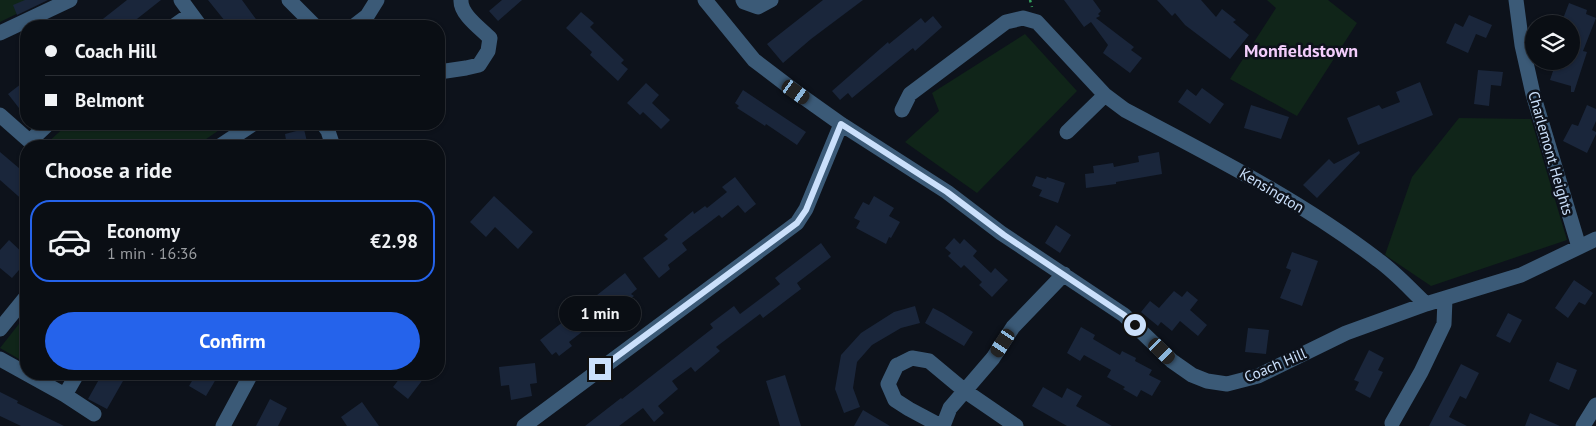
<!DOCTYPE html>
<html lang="en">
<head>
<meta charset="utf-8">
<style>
  :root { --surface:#0a0e14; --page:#13171d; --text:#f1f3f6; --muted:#999ca0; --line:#2a2e34; --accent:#2563eb }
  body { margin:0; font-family:"PT Sans",sans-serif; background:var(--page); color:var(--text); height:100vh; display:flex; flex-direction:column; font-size:19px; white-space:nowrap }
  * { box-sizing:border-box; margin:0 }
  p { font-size:16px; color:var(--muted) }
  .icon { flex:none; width:28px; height:28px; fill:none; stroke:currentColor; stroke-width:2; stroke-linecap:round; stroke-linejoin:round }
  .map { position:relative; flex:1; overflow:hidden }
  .sheet { position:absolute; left:20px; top:140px; width:425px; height:240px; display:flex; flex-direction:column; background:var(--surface); border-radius:20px; box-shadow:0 1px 4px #0004,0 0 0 1px var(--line) }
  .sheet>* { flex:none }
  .guide { position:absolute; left:20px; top:20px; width:425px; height:110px; border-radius:20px; box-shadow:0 1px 4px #0004,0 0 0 1px var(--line); display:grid; align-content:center; height:110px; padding:0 25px; background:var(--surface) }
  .controls { position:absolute; left:1525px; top:15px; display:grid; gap:10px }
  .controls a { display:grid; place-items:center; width:55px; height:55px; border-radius:50%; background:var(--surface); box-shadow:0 1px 4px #0004,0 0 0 1px var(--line); font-size:25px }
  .end { position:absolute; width:22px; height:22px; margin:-11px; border:6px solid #cbe0fb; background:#111; box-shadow:0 0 0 2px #111 }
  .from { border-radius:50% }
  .bubble { position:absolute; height:35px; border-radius:18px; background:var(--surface); box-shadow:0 1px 4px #0004,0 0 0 1px var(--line); font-size:16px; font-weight:700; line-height:35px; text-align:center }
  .car { position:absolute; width:15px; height:30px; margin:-15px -8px; border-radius:6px; box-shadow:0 0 4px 1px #0007; background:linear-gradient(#222 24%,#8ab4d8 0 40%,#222 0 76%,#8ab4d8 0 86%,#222 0) }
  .guide b { display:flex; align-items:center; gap:18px; height:48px; font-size:19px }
  .guide b+b { border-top:1px solid var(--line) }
  .guide i { width:12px; height:12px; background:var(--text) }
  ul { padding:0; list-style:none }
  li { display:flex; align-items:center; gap:15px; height:82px; margin:0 10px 8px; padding:0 15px; border:2px solid transparent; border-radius:20px }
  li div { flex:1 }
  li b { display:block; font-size:19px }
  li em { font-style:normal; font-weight:700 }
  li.on { border-color:var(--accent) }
  li>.icon { width:45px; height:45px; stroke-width:1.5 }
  h2 { padding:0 25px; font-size:22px; line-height:60px }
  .cta { display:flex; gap:10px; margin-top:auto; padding:10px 25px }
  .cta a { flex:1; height:58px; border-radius:30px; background:var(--accent); color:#fff; font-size:20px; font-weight:700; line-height:58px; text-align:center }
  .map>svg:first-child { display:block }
</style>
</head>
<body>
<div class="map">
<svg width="1596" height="426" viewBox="0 0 1596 426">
  <rect width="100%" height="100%" fill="#0d121b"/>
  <path fill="#102519" d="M0,0H45L0,22Z
    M1267,0H1328L1357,23L1297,116L1230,79L1276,8Z
    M1025,34L1077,91L977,193L905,142L939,111L932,93Z
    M1459,118L1531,119L1567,240L1431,286L1385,255L1412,177Z
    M68,124H228L196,146H49L46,144Z
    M26,315V363L0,348Z"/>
  <path fill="#1a263b" d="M25,0H48L17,15L13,5Z
    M127,0H161L128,26H94Z
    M208,0H242L261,26H229Z
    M502,0H522L498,21L489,11Z
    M823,0H863L811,39L783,63L767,44Z
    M1064,0H1093L1101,11L1098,14L1100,16L1096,18L1134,47L1131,50L1142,58L1130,73L1103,53L1108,45L1091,22L1084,27Z
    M1157,0H1201L1216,17L1222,9L1236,20L1233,22L1249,35L1230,59L1185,25L1175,13L1172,16Z
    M1569,3L1587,10L1586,14L1596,18L1583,51L1587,52L1574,92H1571V86L1550,80L1554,68L1561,70L1564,61H1571V24H1561Z
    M581,12L594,23L590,27L595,32L624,60L621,63L628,69L618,81L590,55L592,52L566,28Z
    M1469,15L1492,25L1486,38L1476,34L1468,53L1446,43L1455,23L1463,27Z
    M933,16L942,27L915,51L913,48L852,98L848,93L840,100L832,91L888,42L889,44L921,18L925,23Z
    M1478,70L1503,72L1501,86L1491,85L1489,106L1474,104Z
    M26,80V117L8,94Z
    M1420,82L1433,115L1358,145L1347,118L1379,105L1382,109L1400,102L1396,92Z
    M646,83L659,95L652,103L670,120L661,129L643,112L640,115L627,103Z
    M1202,88L1224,104L1210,124L1178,102L1187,89L1196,96Z
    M743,90L806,132L797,145L766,124L765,126L737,108L739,106L735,103Z
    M1251,105L1289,117L1281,139L1244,128Z
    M1587,105L1596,109V121L1592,130L1596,132V134L1587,153L1563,141L1572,124L1578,126Z
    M304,129L308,146H287L285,134Z
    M1359,151L1360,153L1317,198L1303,185L1329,159L1334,164Z
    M0,152L26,174V203L0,180Z
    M1159,152L1162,174L1116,182V184L1086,188L1085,174L1094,173L1093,166L1113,163L1114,167L1139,162L1138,156Z
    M1036,176L1046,179L1047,177L1065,183L1058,203L1039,196L1042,190L1032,186Z
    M735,177L756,204L745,213L738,205L722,218L719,215L682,243L687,250L668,265L670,269L659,278L643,258L668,239L664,235L693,211L694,214L705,206L707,208L727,192L722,187Z
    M494,196L533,232L518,249L495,227L486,237L470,222Z
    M874,196L894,208L889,216L900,222L891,238L889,237L886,244L856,228L860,221L854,218L863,202L869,205Z
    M1056,225L1071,235L1060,253L1045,243Z
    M954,238L960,244L964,239L977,251L973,256L991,273L995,268L1008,280L992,297L979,285L982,282L964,265L961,268L948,256L951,253L945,248Z
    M9,240L26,256V262L12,278L0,268V250Z
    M821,243L831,257L797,283L801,289L763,318L760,314L716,347L720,351L695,372L691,367L672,381L678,389L658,406L664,413L654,422L643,408L619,426H585L621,398L622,399L713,328L710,324L734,306L740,314L780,284L775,278Z
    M1292,252L1318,261L1302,306L1280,298L1291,270L1286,268Z
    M625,273L637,289L631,294L634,296L621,306L619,303L569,342L572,346L559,356L556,352L552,355L540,340Z
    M1574,280L1593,293L1585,305L1579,302L1568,318L1555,308Z
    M1174,291L1182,297L1187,291L1198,300L1190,310L1207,325L1198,336L1180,321L1172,331L1161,322L1158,326L1141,312L1150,301L1159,308Z
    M915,306L920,323L901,328L872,345L857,362L853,388L860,407L844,413L835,389L841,355L861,333L894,312Z
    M933,308L943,313L973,332L964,346L925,323Z
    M1508,313L1522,320L1510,343L1496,336Z
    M1081,327L1095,335L1093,339L1120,355L1122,351L1136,358L1135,361L1152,370L1149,375L1161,381L1152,396L1141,390L1137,397L1123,389L1125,387L1107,377L1111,370L1084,355L1080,361L1067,353Z
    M1248,328L1269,330L1266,354L1245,352Z
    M1369,350L1384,358L1378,370L1383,372L1370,398L1355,390L1359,382L1354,380Z
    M1557,362L1577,370L1569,390L1549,381Z
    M535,363L537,383L530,384L532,396L511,400L509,385L501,386L499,367Z
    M1461,364L1479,373L1466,399L1460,396L1449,417L1467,426H1429Z
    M102,374H127L107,409L88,399Z
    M196,374H219L206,396L189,386Z
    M403,374H427L408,399L393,387Z
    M785,375L791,394L801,426H780L766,381Z
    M1043,387L1062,398L1067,388L1082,396L1076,406L1112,426H1067L1032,406Z
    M0,392L18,401L17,403L64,426H21L0,416Z
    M270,399L287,408L278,426H256Z
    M362,402L379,426H347L341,417Z
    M863,410L890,426H854Z
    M1530,413L1560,426H1525Z"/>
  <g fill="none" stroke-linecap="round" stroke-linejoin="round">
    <path stroke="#36a460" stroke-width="2.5" stroke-dasharray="2.5 4" stroke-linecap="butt" d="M1030,0L1032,7"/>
    <path stroke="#3b5a77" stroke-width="15" d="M181,0L200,26
      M289,0L315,26
      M705,0L754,60L796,92L841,124L947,192L1001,233L1124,315L1172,361L1192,375L1207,381L1227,384L1258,376L1346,333L1426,304L1521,275L1596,239
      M743,0L744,2L758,7L771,0
      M1516,0L1522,45L1533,94L1579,247
      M174,26L191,14
      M354,26L367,16L377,0
      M0,33L70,0
      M439,72L466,68L479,65L488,51L490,38C480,28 460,14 461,0
      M902,110L910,94L1006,22L1023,18L1037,22L1105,95L1125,110C1212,156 1300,200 1378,260C1396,273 1410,289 1426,304
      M0,115L35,146
      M323,124L328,131L333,146
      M1067,132L1105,95
      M30,141L48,124
      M220,146L253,124
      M0,329L26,297
      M0,359L65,395L94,414
      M65,395L77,374
      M1392,423L1421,372L1444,324L1445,299
      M223,426L251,374
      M524,426L797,223L806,209L841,124
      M941,426L909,409L895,400L888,384L897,365L900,364L912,358L929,361L965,391L1016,426
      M943,426L950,408L993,358L1013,327L1064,274
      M1583,426L1596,405"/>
  </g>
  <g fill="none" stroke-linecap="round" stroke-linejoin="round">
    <path stroke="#cbe0fb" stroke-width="6" d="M600,369L797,223L806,210L841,124L947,192L1004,235L1124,315L1135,325"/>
  </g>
  <g text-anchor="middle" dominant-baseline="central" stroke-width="5" stroke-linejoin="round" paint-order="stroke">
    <g font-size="15" fill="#cbe0fb" stroke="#0d121b">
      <text transform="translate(1551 153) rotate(74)">Charlemont Heights</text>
      <text transform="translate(1272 190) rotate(31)">Kensington</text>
      <text transform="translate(1275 365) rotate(-23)">Coach Hill</text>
    </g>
    <g font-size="18" font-weight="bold" fill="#f2cdfb" stroke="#0d121b">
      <text x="1301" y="50">Monfieldstown</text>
    </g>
  </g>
</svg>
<div class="controls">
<a><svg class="icon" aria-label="layers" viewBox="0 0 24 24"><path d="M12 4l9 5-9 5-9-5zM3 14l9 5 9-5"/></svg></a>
</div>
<i class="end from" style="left:1135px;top:325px"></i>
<i class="end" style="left:600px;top:369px"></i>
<div class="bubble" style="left:559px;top:296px;width:82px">1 min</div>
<i class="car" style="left:796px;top:92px;rotate:125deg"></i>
<i class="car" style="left:1003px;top:343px;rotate:213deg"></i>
<i class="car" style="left:1162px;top:351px;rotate:134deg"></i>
<div class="guide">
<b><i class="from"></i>Coach Hill</b>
<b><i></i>Belmont</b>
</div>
<section class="sheet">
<h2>Choose a ride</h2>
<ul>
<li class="on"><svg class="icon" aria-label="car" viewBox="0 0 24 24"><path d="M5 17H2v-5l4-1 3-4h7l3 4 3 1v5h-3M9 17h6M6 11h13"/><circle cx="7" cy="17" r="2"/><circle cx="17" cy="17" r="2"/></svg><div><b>Economy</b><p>1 min · 16:36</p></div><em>€2.98</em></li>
</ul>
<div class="cta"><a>Confirm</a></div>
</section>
</div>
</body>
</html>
